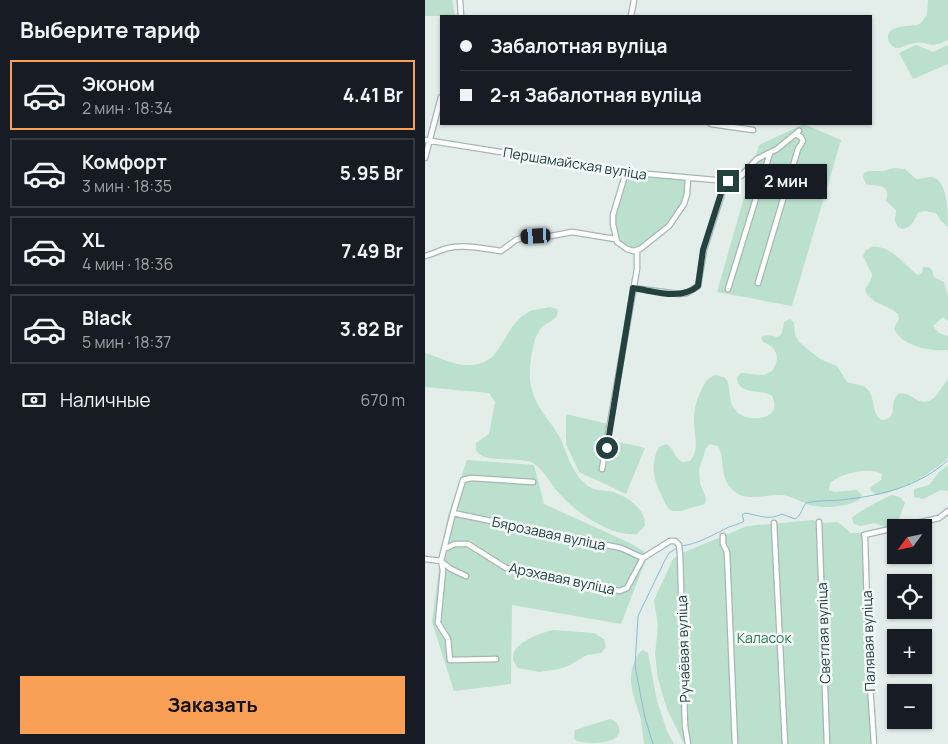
<!DOCTYPE html>
<html lang="ru">
<head>
<meta charset="utf-8">
<style>
  :root { --surface:#171b24; --page:#20242c; --text:#f1f3f6; --muted:#9ea1a6; --line:#363941; --accent:#fa9f56 }
  body { margin:0; font-family:Manrope,sans-serif; background:var(--page); color:var(--text); height:100vh; display:flex; flex-direction:column; font-size:19px; white-space:nowrap }
  * { box-sizing:border-box; margin:0 }
  p { font-size:16px; color:var(--muted) }
  .icon { flex:none; width:28px; height:28px; fill:none; stroke:currentColor; stroke-width:2; stroke-linecap:round; stroke-linejoin:round }
  .map { position:relative; flex:1; overflow:hidden }
  .sheet { display:flex; flex-direction:column; background:var(--surface); width:425px }
  .sheet>* { flex:none }
  .top-card { position:absolute; left:15px; top:15px; width:432px; height:110px; border-radius:0px; box-shadow:0 1px 4px #0004; display:grid; align-content:center; height:110px; padding:0 20px; background:var(--surface) }
  .needle { width:32px; rotate:237deg }
  .tools { position:absolute; left:462px; top:519px; display:grid; gap:10px }
  .tools a { display:grid; place-items:center; width:45px; height:45px; border-radius:0px; background:var(--surface); box-shadow:0 1px 4px #0004; font-size:25px }
  .end { position:absolute; width:22px; height:22px; margin:-11px; border:6px solid #22413f; background:#fff; box-shadow:0 0 0 2px #fff }
  .from { border-radius:50% }
  .bubble { position:absolute; height:35px; border-radius:0px; background:var(--surface); box-shadow:0 1px 4px #0004; font-size:16px; font-weight:700; line-height:35px; text-align:center }
  .car { position:absolute; width:15px; height:30px; margin:-15px -8px; border-radius:6px; box-shadow:0 0 4px 1px #0007; background:linear-gradient(#222 24%,#8ab4d8 0 40%,#222 0 76%,#8ab4d8 0 86%,#222 0) }
  .top-card b { display:flex; align-items:center; gap:18px; height:48px; font-size:19px }
  .top-card b+b { border-top:1px solid var(--line) }
  .top-card i { width:12px; height:12px; background:var(--text) }
  ul { padding:0; list-style:none }
  li { display:flex; align-items:center; gap:15px; height:70px; margin:0 10px 8px; padding:0 10px; border:2px solid var(--line); border-radius:0px }
  li div { flex:1 }
  li b { display:block; font-size:19px }
  li em { font-style:normal; font-weight:700 }
  li.active { border-color:var(--accent) }
  li>.icon { width:45px; height:45px; stroke-width:1.5 }
  h2 { padding:0 20px; font-size:22px; line-height:60px }
  .pay { display:flex; align-items:center; gap:12px; height:55px; padding:0 20px; font-size:19px }
  .pay p { margin-inline-start:auto }
  .button { display:flex; gap:10px; margin-top:auto; padding:10px 20px }
  .button a { flex:1; height:58px; border-radius:0px; background:var(--accent); color:#111; font-size:20px; font-weight:700; line-height:58px; text-align:center }
  main { display:flex; flex:1; min-height:0 }
  .map>svg:first-child { display:block }
</style>
</head>
<body>
<main>
<section class="sheet">
<h2>Выберите тариф</h2>
<ul>
<li class="active"><svg class="icon" aria-label="car" viewBox="0 0 24 24"><path d="M5 17H2v-5l4-1 3-4h7l3 4 3 1v5h-3M9 17h6M6 11h13"/><circle cx="7" cy="17" r="2"/><circle cx="17" cy="17" r="2"/></svg><div><b>Эконом</b><p>2 мин · 18:34</p></div><em>4.41 Br</em></li>
<li><svg class="icon" aria-label="car" viewBox="0 0 24 24"><path d="M5 17H2v-5l4-1 3-4h7l3 4 3 1v5h-3M9 17h6M6 11h13"/><circle cx="7" cy="17" r="2"/><circle cx="17" cy="17" r="2"/></svg><div><b>Комфорт</b><p>3 мин · 18:35</p></div><em>5.95 Br</em></li>
<li><svg class="icon" aria-label="car" viewBox="0 0 24 24"><path d="M5 17H2v-5l4-1 3-4h7l3 4 3 1v5h-3M9 17h6M6 11h13"/><circle cx="7" cy="17" r="2"/><circle cx="17" cy="17" r="2"/></svg><div><b>XL</b><p>4 мин · 18:36</p></div><em>7.49 Br</em></li>
<li><svg class="icon" aria-label="car" viewBox="0 0 24 24"><path d="M5 17H2v-5l4-1 3-4h7l3 4 3 1v5h-3M9 17h6M6 11h13"/><circle cx="7" cy="17" r="2"/><circle cx="17" cy="17" r="2"/></svg><div><b>Black</b><p>5 мин · 18:37</p></div><em>3.82 Br</em></li>
</ul>
<div class="pay"><svg class="icon" aria-label="cash" viewBox="0 0 24 24"><path d="M3 7h18v10H3z"/><circle cx="12" cy="12" r="2"/></svg>Наличные<p>670 m</p></div>
<div class="button"><a>Заказать</a></div>
</section>
<div class="map">
<svg width="523" height="744" viewBox="0 0 523 744">
  <rect width="100%" height="100%" fill="#e3eeeb"/>
  <path fill="#bbe0cd" d="M0,0H27L30,16H0Z
    M503,0H523V40C503,50 506,41 490,43C483,43 477,49 470,48C466,45 463,42 463,37C463,24 487,27 495,24L502,15Z
    M491,45L508,52L523,45V64L488,79L474,53Z
    M379,124L416,140L367,306L292,292L334,145Z
    M469,168L480,169L491,179C496,179 502,177 507,177C523,180 523,213 523,227L516,221L511,213L499,211L493,213C490,220 486,228 477,229L473,227L470,221L471,210L461,201C467,182 450,187 441,184L438,177L439,173L444,171H458Z
    M202,174L262,180L258,200L253,211L234,234L210,249H205L194,242L189,219Z
    M447,247C466,245 479,265 493,275L497,273L498,267H504L507,270L509,277L519,282L523,296V321L518,317L508,326L514,333L523,336V350C507,352 475,346 469,328L474,319L473,314C463,304 445,305 440,289L446,280L447,274L438,256L441,250Z
    M125,307L132,309L133,312C131,321 124,321 117,327C112,332 109,341 108,348C105,360 103,377 107,390C111,408 125,420 134,436C142,452 147,475 163,486C170,491 180,490 188,492C203,497 221,509 220,526L212,534C185,537 149,511 133,492C125,483 119,470 108,463C94,455 46,467 51,443L64,434L70,402L64,393L0,387V353C15,357 29,366 45,365C77,365 77,330 99,315C106,309 116,309 125,307Z
    M365,319L369,323L370,335L374,342L395,359L412,366L422,382C427,384 433,384 438,386C453,394 444,413 457,420C474,419 463,404 473,394C487,391 492,406 504,401C513,397 516,386 523,380V458C506,474 475,492 452,495L445,490L446,487L456,480L457,474C444,466 415,474 405,483L404,490L409,492L432,490L437,495L434,500C421,507 399,509 385,505C375,502 367,496 356,495C341,494 322,502 310,492C293,479 301,460 293,446L285,444L281,448L274,470L275,483L281,498L280,504L256,511H247C241,507 239,501 236,494C228,478 225,464 234,447L241,444C249,448 249,457 257,462L265,461C276,449 268,434 269,419C269,408 272,398 277,389C280,382 283,378 290,375L299,377L302,380C306,390 303,403 311,411C323,424 359,420 347,396C336,389 313,395 312,378L316,373L339,375L347,371C356,357 352,348 338,342L336,337C349,330 356,348 359,322Z
    M141,414L183,424L181,439L220,448L201,494L154,472L141,444Z
    M42,460L109,465L119,504L205,543L223,554L196,624L87,605L86,684L29,691L7,622L16,553L23,515Z
    M523,465V491L516,490L498,499L489,497V489L504,485L514,472Z
    M467,495L475,497L480,503L472,524L463,528L449,523L435,526L429,524L427,518C429,514 461,497 467,495Z
    M388,520L396,523L413,522L426,533H437L439,535L449,744H259L242,709L233,679L230,654L233,626L229,600L248,559L255,554L322,526Z
    M128,630L169,633L179,639L181,647L176,653L162,655L143,666L134,669L114,672L93,668C74,647 114,633 128,630Z
    M218,650L223,653L232,701L242,731L249,744H219C218,736 217,728 216,720C211,701 201,683 209,663C211,657 213,653 218,650Z
    M185,719C196,722 198,735 187,740C178,744 159,744 150,740L149,737L150,730Z"/>
  <g fill="none" stroke-linecap="round" stroke-linejoin="round">
    <path stroke="#89bbd6" stroke-width="1" d="M255,546C272,545 289,534 304,527C309,525 315,524 319,521L317,515L320,513C334,515 343,521 357,514L370,519C376,516 377,508 381,503C393,500 405,501 416,500C454,496 494,487 523,460
      M228,744L220,718L210,666L213,616L240,560L244,553L252,548"/>
    <defs>
      <path id="minor" d="M35,0L36,16
        M206,16L209,0
        M286,124L328,130
        M0,140L201,172L301,181L316,176L332,159L352,149L374,131
        M0,158L16,97
        M201,172L188,215V224L192,242L202,249L208,251L215,249L244,226L259,204L262,194L263,178
        M0,256C8,254 15,250 23,248C40,244 59,249 76,251L91,240L100,237L126,236L147,232L190,239
        M333,283L373,149L378,141L376,137L371,134
        M208,288L254,294L262,293L273,286L279,250L301,181
        M303,289L345,153
        M177,469L212,269V251
        M28,513L196,548L218,558
        M394,522L402,744
        M349,523L360,744
        M439,535L514,518L523,511
        M298,536V544L302,552L310,744
        M440,538L444,670L449,744
        M19,549L30,544H43L81,568L195,591L202,588L218,558L245,541H250L254,545L255,554L260,726L263,744
        M0,559L16,561
        M17,562L26,569L41,576
        M71,659L25,660L23,639L13,623L18,570L16,561L28,513L38,480L46,478L108,482"/>
    </defs>
    <use href="#minor" stroke="#a5b7b4" stroke-width="7"/>
    <use href="#minor" stroke="#fff" stroke-width="4.5"/>
  </g>
  <g fill="none" stroke-linecap="round" stroke-linejoin="round">
    <path stroke="#22413f" stroke-width="6" d="M182,448L208,288C229,291 255,301 273,286L278,250L300,181H303"/>
  </g>
  <g text-anchor="middle" dominant-baseline="central" stroke-width="5" stroke-linejoin="round" paint-order="stroke">
    <g font-size="14" fill="#22413f" stroke="#f4faf8">
      <text transform="translate(150 163) rotate(9)">Першамайская вуліца</text>
      <text transform="translate(124 533) rotate(12)">Бярозавая вуліца</text>
      <text transform="translate(137 578) rotate(12)">Арэхавая вуліца</text>
      <text transform="translate(398 633) rotate(-92)">Светлая вуліца</text>
      <text transform="translate(443 641) rotate(-92)">Палявая вуліца</text>
      <text transform="translate(258 649) rotate(-92)">Ручаёвая вуліца</text>
    </g>
    <g font-size="14" fill="#297a59" stroke="#f4faf8">
      <text x="339" y="637">Каласок</text>
    </g>
  </g>
</svg>
<div class="tools">
<a><svg class="needle" viewBox="-14 -14 28 28"><path d="M0-13l5 13h-10z" fill="#e53935"/><path d="M0 13l5-13h-10z" fill="#9ea1a6"/></svg></a>
<a><svg class="icon" aria-label="locate" viewBox="0 0 24 24"><circle cx="12" cy="12" r="6"/><path d="M12 2v4M12 18v4M2 12h4M18 12h4"/></svg></a>
<a>+</a>
<a>−</a>
</div>
<i class="end from" style="left:182px;top:448px"></i>
<i class="end" style="left:303px;top:181px"></i>
<div class="bubble" style="left:320px;top:164px;width:82px">2 мин</div>
<i class="car" style="left:111px;top:236px;rotate:267deg"></i>
<div class="top-card">
<b><i class="from"></i>Забалотная вуліца</b>
<b><i></i>2-я Забалотная вуліца</b>
</div>
</div>
</main>
</body>
</html>
